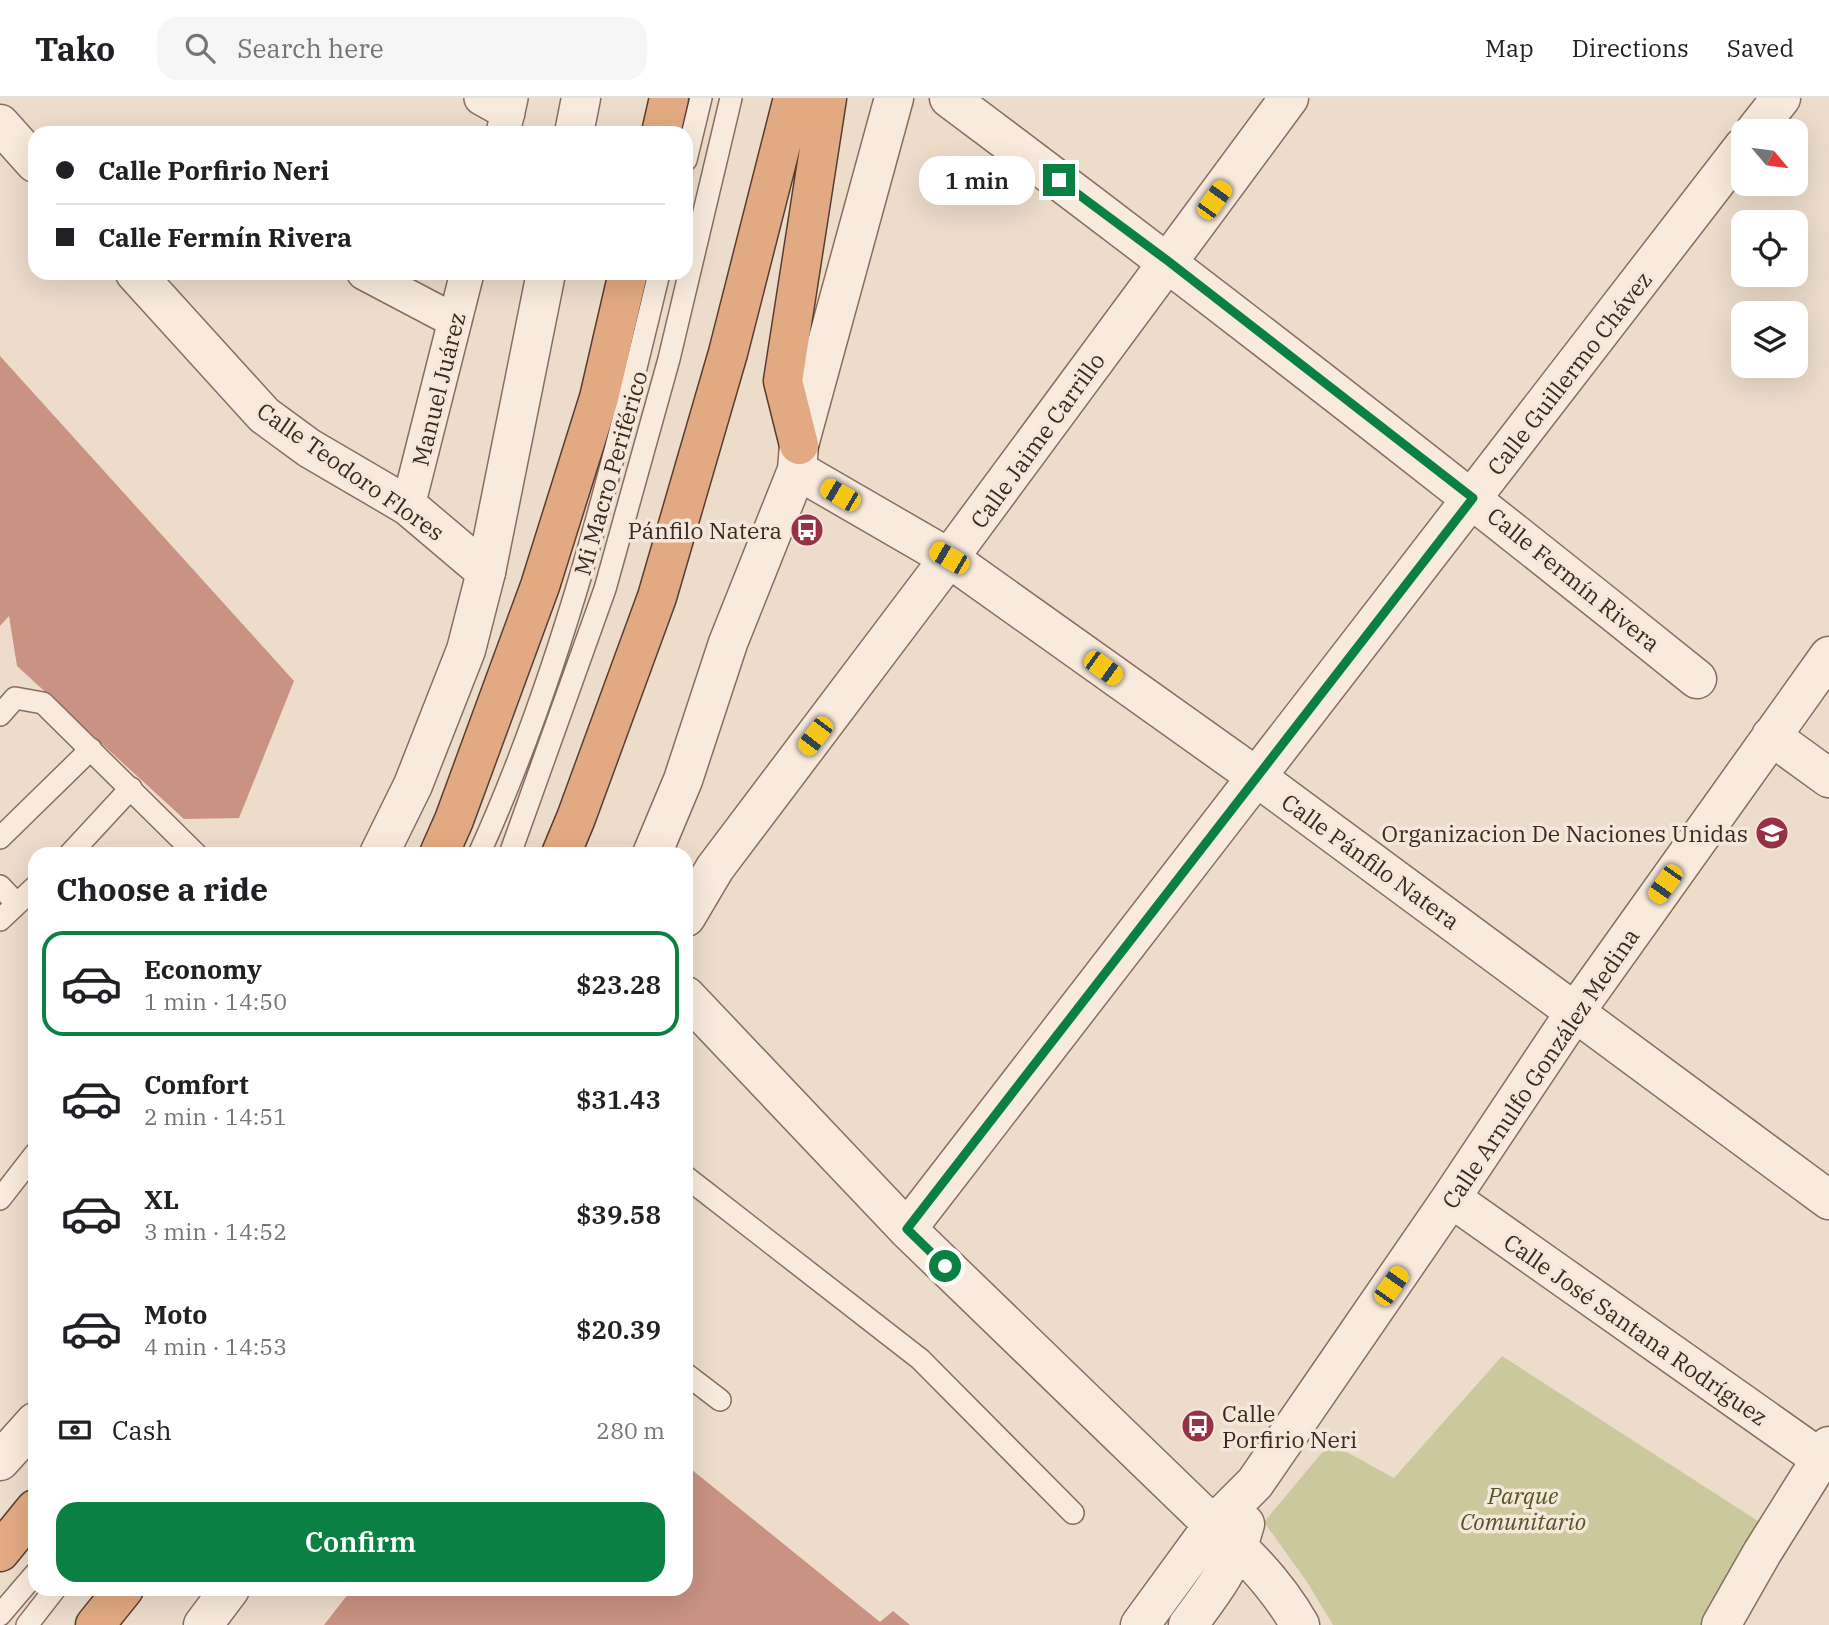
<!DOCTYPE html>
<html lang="en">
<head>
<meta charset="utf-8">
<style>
  :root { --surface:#fff; --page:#f6f6f6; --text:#202124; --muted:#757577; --line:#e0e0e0; --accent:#0b8043 }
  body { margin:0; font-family:"IBM Plex Serif",serif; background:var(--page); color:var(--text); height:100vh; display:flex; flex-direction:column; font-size:26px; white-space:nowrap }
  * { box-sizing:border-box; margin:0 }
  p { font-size:23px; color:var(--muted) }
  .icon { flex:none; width:38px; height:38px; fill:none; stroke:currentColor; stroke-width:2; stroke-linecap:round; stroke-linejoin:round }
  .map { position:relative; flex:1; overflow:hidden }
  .drawer { position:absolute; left:28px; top:749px; width:665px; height:749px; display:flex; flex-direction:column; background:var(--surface); border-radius:21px; box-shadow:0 7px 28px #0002 }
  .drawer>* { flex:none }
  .banner { position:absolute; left:28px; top:28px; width:665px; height:154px; border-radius:21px; box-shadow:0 7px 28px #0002; display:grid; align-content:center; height:154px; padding:0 28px; background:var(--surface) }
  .needle { width:46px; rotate:119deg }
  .fabs { position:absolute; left:1731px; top:21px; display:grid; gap:14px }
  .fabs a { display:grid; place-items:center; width:77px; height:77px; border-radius:14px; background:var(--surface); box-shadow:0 7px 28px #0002; font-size:35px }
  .end { position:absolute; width:32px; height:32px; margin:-16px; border:9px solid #0b8043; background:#fff; box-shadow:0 0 0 4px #fff }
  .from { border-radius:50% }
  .bubble { position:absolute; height:49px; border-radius:21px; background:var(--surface); box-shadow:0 7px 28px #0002; font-size:23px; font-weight:600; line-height:49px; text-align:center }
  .car { position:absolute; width:21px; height:42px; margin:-21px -10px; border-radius:9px; box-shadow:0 0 5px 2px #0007; background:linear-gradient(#f5c518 24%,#345 0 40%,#f5c518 0 76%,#345 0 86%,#f5c518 0) }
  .banner b { display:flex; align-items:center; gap:24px; height:66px; font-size:26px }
  .banner b+b { border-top:2px solid var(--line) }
  .banner i { width:18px; height:18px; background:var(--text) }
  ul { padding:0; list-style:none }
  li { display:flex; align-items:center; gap:21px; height:105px; margin:0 14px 10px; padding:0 14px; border:4px solid transparent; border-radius:21px }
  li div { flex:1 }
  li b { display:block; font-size:26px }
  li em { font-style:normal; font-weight:600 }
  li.selected { border-color:var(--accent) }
  li>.icon { width:63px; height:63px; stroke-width:1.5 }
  h2 { padding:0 28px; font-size:32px; line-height:84px }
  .pay { display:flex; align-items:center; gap:18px; height:77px; padding:0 28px; font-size:26px }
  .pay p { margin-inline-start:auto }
  .cta { display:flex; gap:14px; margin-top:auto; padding:14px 28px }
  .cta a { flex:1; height:80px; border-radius:21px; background:var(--accent); color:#fff; font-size:28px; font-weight:600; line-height:80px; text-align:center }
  header { display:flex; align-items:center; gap:42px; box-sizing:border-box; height:98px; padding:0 35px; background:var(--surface); border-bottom:2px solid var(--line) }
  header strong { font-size:33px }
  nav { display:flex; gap:38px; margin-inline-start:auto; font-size:24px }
  .search { width:490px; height:63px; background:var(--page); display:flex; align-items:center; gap:18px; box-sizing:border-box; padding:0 24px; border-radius:21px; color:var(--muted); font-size:26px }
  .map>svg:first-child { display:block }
</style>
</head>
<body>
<header>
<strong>Tako</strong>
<div class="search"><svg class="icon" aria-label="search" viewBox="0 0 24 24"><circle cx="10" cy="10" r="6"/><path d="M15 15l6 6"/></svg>Search here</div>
<nav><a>Map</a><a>Directions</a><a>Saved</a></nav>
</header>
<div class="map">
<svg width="1829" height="1527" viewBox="0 0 1829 1527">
  <rect width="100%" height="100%" fill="#eddcca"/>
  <path fill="#cbc89e" d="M1502,1258L1792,1445L1740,1527H1333L1307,1484L1264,1424L1330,1345L1394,1380Z"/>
  <path fill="#c99282" d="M0,258L294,583L239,720L184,721L17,568L9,518L0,528Z
    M686,1367L880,1524L893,1513L910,1527H324L352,1491H686Z"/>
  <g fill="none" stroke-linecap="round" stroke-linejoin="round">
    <defs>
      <path id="service" d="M686,62L701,0
        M0,617L15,600L43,605L196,756
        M0,740L91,651
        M70,756L131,690
        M479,756C563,571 612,372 659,175
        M510,756L605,491L669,261L731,0
        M0,788L17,806
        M0,822L35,789
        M686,1079L920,1261L1073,1415
        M0,1101L35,1056
        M686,1276L720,1302
        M0,1517L35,1476
        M27,1527L55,1491"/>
      <path id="pedestrian" d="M481,0L508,15
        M503,35L511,0
        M364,175L455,223
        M408,408L467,175"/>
      <path id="minor" d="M949,0C1202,189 1451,383 1697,581
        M0,26L35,65
        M1755,33L1781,0
        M135,175L264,317L309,350L408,408L486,474
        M797,372L949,460L1258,680L1829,1102
        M1771,638L1829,680
        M686,819L715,770L949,460L1289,0
        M686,898L907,1131L1213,1427C1248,1456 1277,1487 1300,1527
        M1451,1100L1821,1361
        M907,1131L1743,49
        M1140,1527L1213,1427L1255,1385L1451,1100L1575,914L1829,558
        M1188,1527C1212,1495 1235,1465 1245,1426
        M1721,1527L1762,1455L1829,1348"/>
      <path id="tertiary" d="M574,35L581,0
        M379,756L413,687L466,552L486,474L546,175
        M652,756L683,682L728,545L797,372L799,347L894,0
        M0,1363L35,1324
        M203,1527L230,1491"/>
      <path id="trunk" d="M661,35L669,0
        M799,347L783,283L827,0
        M439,756L454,722L540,488L599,300L628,175
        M561,756L576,720L657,499L728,255L793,0
        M0,1454L35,1411
        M95,1527L124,1491"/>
    </defs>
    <use href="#service" stroke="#896d5f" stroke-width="24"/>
    <use href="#pedestrian" stroke="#896d5f" stroke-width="36"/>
    <use href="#minor" stroke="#896d5f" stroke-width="41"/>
    <use href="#tertiary" stroke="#896d5f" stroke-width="41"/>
    <use href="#trunk" stroke="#583d32" stroke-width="41"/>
    <use href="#service" stroke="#f8ebdd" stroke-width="21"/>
    <use href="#pedestrian" stroke="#f8ebdd" stroke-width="33"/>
    <use href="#minor" stroke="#f8ebdd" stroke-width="38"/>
    <use href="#tertiary" stroke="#f8ebdd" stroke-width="38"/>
    <use href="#trunk" stroke="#e2aa82" stroke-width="38"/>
  </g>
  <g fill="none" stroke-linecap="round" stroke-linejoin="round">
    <path stroke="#0b8043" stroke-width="9" d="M945,1168L907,1131L1473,400L1168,163L1059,82"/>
  </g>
  <defs>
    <symbol id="bus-disc" viewBox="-11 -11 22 22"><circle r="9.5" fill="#963146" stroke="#f5e7d9"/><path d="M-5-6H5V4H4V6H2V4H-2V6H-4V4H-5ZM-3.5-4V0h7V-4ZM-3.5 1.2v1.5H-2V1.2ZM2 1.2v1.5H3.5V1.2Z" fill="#fff"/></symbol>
    <symbol id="school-disc" viewBox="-11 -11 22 22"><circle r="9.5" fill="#963146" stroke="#f5e7d9"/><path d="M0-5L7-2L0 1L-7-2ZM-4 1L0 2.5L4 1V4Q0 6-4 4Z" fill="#fff"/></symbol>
  </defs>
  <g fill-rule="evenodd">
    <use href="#bus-disc" x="788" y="413" width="38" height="38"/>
    <use href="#school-disc" x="1753" y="716" width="38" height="38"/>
    <use href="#bus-disc" x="1179" y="1309" width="38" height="38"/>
  </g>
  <g text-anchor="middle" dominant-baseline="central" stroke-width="7" stroke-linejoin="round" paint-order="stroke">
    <g font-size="23" fill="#3b2922" stroke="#f5e7d9">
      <text transform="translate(1569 275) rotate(-52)">Calle Guillermo Chávez</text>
      <text transform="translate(438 291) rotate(-76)">Manuel Juárez</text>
      <text transform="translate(1037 342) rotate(-54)">Calle Jaime Carrillo</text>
      <text transform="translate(351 373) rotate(35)">Calle Teodoro Flores</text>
      <text transform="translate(610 375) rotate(-74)">Mi Macro Periférico</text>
      <text transform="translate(1574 481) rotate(39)">Calle Fermín Rivera</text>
      <text transform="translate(1371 763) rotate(36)">Calle Pánfilo Natera</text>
      <text transform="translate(1540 970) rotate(-56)">Calle Arnulfo González Medina</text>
      <text transform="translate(1636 1231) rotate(35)">Calle José Santana Rodríguez</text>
    </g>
    <g font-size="23" fill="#3b2922" stroke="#f5e7d9" text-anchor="end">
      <text x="782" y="432">Pánfilo Natera</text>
      <text x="1748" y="735">Organizacion De Naciones Unidas</text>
      <text x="1222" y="1315" text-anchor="start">Calle<tspan x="1222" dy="26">Porfirio Neri</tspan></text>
    </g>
    <g font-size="23" font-style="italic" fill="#535629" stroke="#f5e7d9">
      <text x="1523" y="1397">Parque<tspan x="1523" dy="26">Comunitario</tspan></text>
    </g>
  </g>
</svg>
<div class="fabs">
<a><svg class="needle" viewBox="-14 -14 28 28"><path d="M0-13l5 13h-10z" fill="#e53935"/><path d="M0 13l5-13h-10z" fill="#757577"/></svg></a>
<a><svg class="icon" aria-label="locate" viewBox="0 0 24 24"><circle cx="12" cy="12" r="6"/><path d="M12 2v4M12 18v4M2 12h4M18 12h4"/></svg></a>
<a><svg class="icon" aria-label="layers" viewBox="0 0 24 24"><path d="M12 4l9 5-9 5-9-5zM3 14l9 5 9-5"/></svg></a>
</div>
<i class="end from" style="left:945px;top:1168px"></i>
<i class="end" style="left:1059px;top:82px"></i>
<div class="bubble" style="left:919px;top:58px;width:116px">1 min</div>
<i class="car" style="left:1214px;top:102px;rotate:36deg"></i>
<i class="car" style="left:840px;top:397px;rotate:300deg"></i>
<i class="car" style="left:949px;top:460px;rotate:300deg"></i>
<i class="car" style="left:1103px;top:570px;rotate:126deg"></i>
<i class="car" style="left:815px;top:638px;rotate:217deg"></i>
<i class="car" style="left:1665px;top:786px;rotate:215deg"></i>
<i class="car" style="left:1391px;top:1188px;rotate:35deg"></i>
<div class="banner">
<b><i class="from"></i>Calle Porfirio Neri</b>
<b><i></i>Calle Fermín Rivera</b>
</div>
<section class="drawer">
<h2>Choose a ride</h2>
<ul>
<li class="selected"><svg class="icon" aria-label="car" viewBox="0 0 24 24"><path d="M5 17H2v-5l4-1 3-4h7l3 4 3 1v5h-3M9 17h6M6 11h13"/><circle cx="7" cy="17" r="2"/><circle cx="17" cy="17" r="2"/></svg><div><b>Economy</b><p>1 min · 14:50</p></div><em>$23.28</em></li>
<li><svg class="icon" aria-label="car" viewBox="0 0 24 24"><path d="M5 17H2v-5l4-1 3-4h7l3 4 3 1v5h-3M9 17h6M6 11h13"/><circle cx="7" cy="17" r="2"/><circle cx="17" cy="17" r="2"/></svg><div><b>Comfort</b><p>2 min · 14:51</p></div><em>$31.43</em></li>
<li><svg class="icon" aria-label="car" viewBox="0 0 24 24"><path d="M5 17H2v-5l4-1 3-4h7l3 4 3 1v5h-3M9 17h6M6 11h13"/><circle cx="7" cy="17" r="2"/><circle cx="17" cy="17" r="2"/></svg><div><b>XL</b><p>3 min · 14:52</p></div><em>$39.58</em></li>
<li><svg class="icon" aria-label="car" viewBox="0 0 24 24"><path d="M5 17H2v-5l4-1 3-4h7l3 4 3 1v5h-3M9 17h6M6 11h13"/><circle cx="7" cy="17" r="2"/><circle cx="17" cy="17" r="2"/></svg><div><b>Moto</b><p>4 min · 14:53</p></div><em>$20.39</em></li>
</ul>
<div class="pay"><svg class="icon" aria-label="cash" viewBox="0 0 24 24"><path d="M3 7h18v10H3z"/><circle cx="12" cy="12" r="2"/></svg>Cash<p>280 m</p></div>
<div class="cta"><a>Confirm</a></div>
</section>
</div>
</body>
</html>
